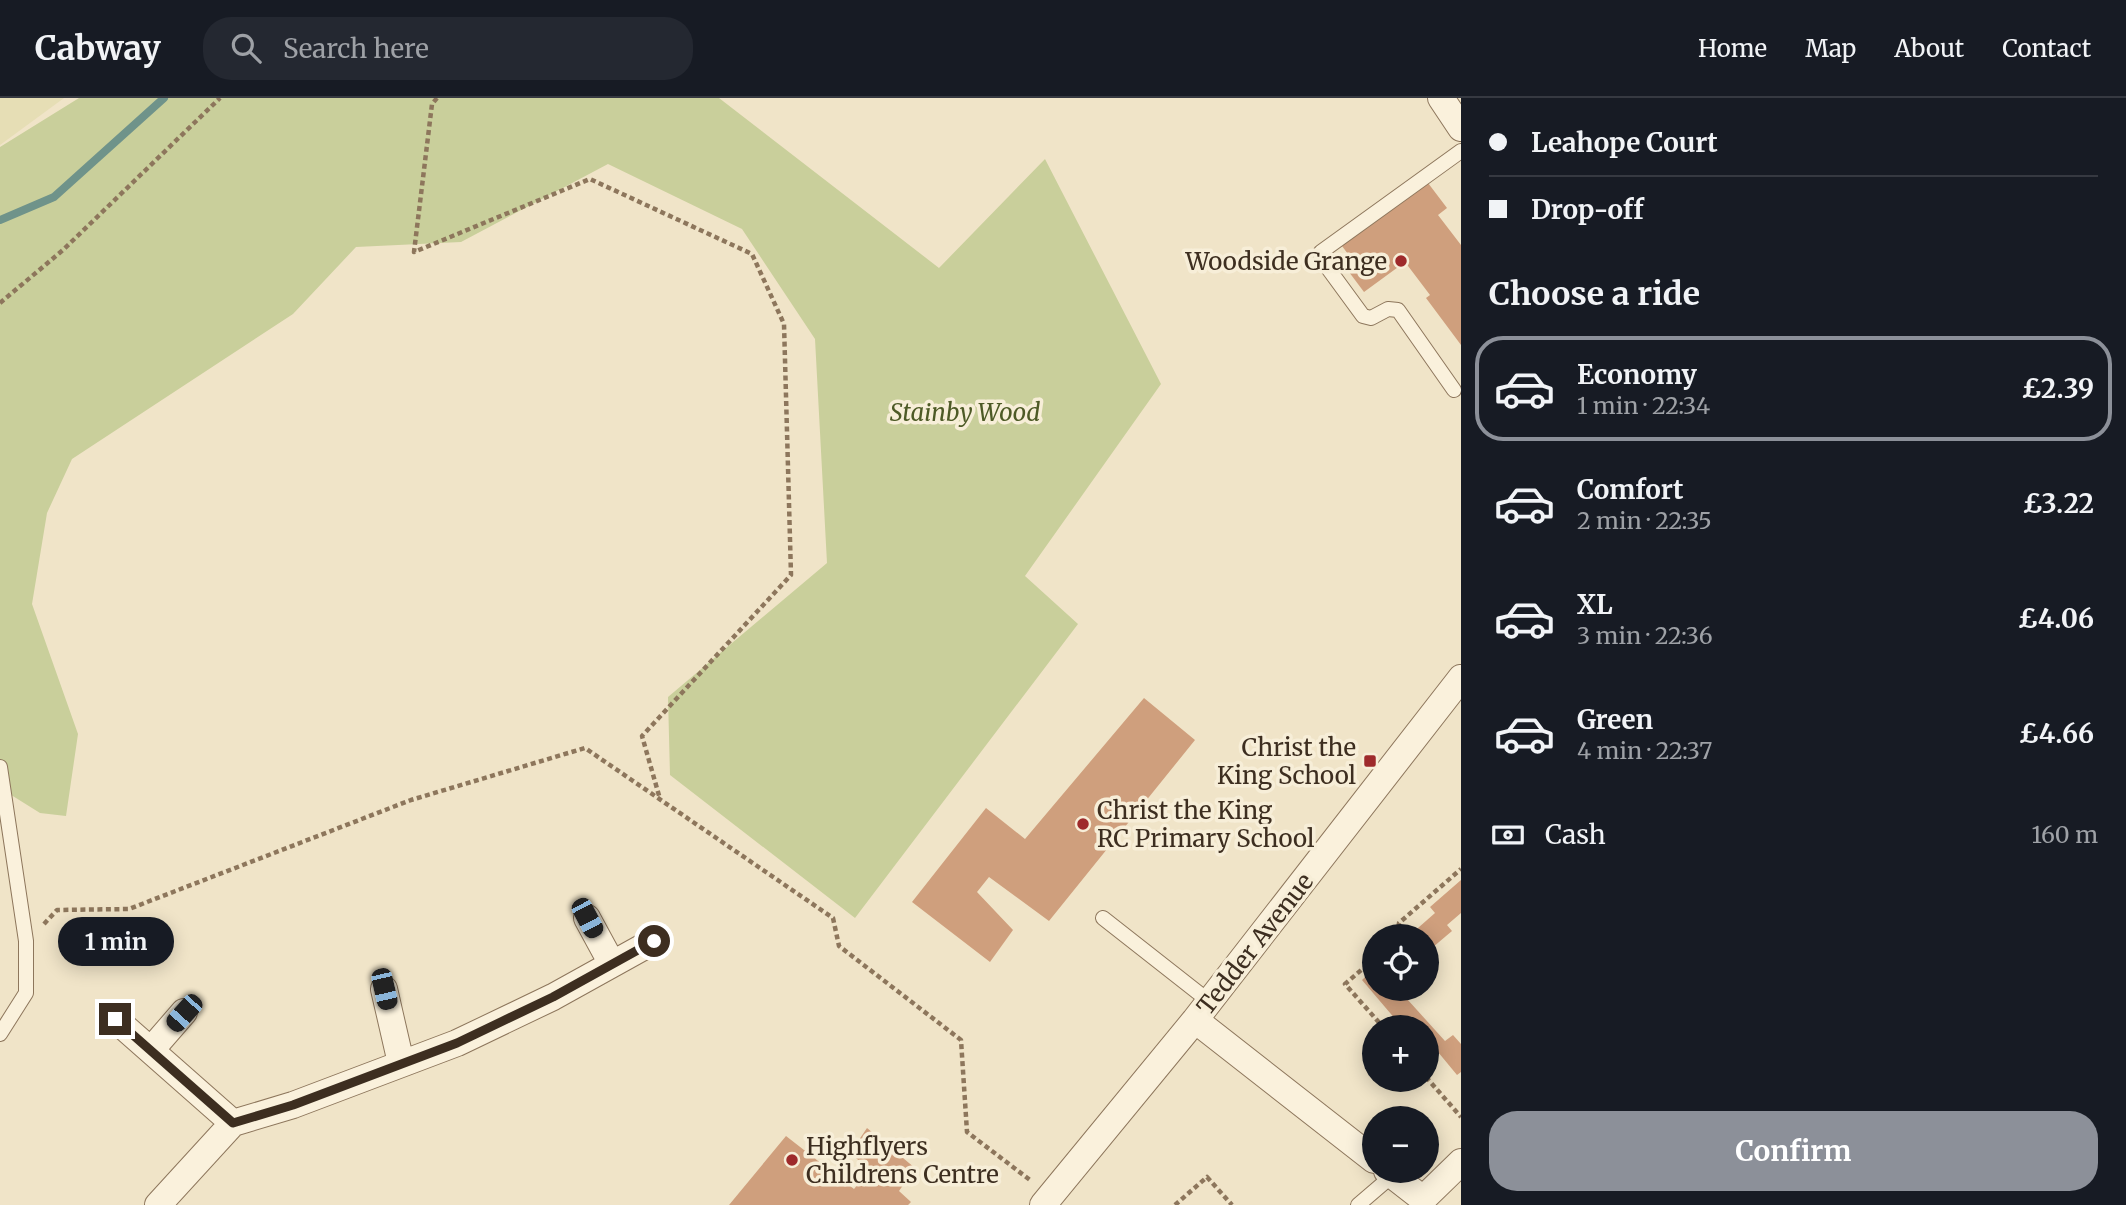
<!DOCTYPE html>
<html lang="en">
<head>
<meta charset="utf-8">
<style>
  :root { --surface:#171b24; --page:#242831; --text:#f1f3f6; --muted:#9ea1a6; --line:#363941; --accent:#8c9099 }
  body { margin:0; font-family:Merriweather,serif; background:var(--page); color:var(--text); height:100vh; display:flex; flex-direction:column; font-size:26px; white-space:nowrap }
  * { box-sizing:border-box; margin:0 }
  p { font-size:23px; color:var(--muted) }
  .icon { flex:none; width:38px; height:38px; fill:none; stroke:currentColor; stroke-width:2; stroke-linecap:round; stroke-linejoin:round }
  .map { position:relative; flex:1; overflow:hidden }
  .drawer { display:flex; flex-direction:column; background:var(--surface); width:665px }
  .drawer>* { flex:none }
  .banner { display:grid; align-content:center; height:154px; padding:0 28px; background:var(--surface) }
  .controls { position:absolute; left:1362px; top:826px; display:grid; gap:14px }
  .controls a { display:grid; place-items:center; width:77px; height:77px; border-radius:50%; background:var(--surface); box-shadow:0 4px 18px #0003; font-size:35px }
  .end { position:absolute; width:32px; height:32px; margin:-16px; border:9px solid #3d2e20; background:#fff; box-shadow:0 0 0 4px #fff }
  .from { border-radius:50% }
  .bubble { position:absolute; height:49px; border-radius:24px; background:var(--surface); box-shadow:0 4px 18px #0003; font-size:23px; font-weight:700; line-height:49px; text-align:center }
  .car { position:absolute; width:21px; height:42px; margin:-21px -10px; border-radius:9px; box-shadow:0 0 5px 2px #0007; background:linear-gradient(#222 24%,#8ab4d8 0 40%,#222 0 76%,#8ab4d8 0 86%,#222 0) }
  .banner b { display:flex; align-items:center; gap:24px; height:66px; font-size:26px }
  .banner b+b { border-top:2px solid var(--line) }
  .banner i { width:18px; height:18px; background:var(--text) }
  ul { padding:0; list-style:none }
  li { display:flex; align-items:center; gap:21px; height:105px; margin:0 14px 10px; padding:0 14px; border:4px solid transparent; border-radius:28px }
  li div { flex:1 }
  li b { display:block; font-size:26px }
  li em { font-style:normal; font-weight:700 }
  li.active { border-color:var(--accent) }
  li>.icon { width:63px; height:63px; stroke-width:1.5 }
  h2 { padding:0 28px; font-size:32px; line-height:84px }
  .pay { display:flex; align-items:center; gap:18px; height:77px; padding:0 28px; font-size:26px }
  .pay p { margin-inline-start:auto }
  .button { display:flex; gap:14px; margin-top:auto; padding:14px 28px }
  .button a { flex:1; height:80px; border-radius:28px; background:var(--accent); color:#fff; font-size:28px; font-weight:700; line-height:80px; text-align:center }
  header { display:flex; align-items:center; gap:42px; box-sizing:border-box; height:98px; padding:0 35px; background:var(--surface); border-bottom:2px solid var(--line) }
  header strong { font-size:33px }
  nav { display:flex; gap:38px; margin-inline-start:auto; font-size:24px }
  .search { width:490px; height:63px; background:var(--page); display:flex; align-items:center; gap:18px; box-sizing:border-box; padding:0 24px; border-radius:28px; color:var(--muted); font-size:26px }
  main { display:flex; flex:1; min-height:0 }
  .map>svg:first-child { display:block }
</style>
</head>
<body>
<header>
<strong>Cabway</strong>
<div class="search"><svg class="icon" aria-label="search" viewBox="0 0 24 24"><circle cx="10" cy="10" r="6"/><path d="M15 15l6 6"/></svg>Search here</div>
<nav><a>Home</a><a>Map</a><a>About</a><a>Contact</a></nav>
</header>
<main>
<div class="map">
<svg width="1461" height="1107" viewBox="0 0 1461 1107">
  <rect width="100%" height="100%" fill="#f0e4c8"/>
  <path fill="#e6deb5" d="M0,0H64L0,47Z"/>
  <path fill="#c9cf9b" d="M79,0H719L939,170L1045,61L1161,286L1025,478L1078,526L855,820L670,677L668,599L827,465L815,241L742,131L608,66L461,144L356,149L293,216L72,361L47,415L32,506L78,636L66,718L40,715L0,690V49Z"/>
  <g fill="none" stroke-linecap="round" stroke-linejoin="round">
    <path stroke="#6f938a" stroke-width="8" d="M0,122L54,99L164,0"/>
  </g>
  <path fill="#cf9f7d" d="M1425,81L1447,110L1438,117L1461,147V247L1426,200L1430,197L1405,164L1364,194L1340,162L1348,156L1339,144Z
    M1144,600L1195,642L1049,823L989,779L977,794L1013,832L990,864L912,804L986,710L1025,741Z
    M1461,782V815L1447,827L1452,833L1426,855V838L1410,837L1435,815L1430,809Z
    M1374,871V891H1398L1445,943L1453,937L1461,946V974L1457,977L1438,954L1430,961L1426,957V929H1402L1362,882Z
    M867,1030L915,1070L899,1093L911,1104L908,1107H729L786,1038L854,1091L870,1072L850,1055Z"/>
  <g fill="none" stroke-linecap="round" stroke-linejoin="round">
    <defs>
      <path id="lane" d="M1454,292L1398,212L1388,211L1371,220L1363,218L1322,162L1321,154L1461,53
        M0,669L26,843V895L0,936
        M1103,820L1210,904
        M1358,1107L1393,1077"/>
      <path id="street" d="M1441,0L1461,30
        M587,820L612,866
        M384,891L401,965
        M115,921L233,1025
        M1195,922L1374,1062
        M151,952L184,914
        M1387,1073L1423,1101L1461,1064
        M158,1107L233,1025L293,1007L457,945L553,899L654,843
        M1043,1107L1195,922L1461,580"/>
    </defs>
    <use href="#lane" stroke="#8d765c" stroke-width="16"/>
    <use href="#street" stroke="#8d765c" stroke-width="28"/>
    <path stroke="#8d765c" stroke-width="4.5" stroke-dasharray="5 3.5" stroke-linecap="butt" d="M437,0L432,6L414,154L590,81L752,156L784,226L791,477L642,638L660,701
      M0,205L63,152L220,0
      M44,826L57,812L129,811L411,702L585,650L833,820L839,848L961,942L967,1034L1030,1082
      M1397,838L1399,825L1461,771
      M1374,861L1345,886L1383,929
      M1426,979L1461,1019
      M1175,1107L1207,1079L1232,1107"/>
    <use href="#lane" stroke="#faf1dc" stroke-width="14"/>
    <use href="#street" stroke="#faf1dc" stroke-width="26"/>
  </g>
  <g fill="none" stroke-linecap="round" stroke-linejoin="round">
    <path stroke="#3d2e20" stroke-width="9" d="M115,921L233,1025L293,1007L457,945L553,899L654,843"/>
  </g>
  <g fill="#9e2a2b" stroke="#f7eed8" stroke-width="2.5">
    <circle cx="1401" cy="163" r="7"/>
    <rect x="1363" y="656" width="14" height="14" rx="3.5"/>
    <circle cx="1083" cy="726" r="7"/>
    <circle cx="792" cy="1062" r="7"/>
  </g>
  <g text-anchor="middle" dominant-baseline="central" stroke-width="7" stroke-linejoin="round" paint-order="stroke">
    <g font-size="24" fill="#3d2e20" stroke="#f7eed8" text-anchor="end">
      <text x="1387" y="163">Woodside Grange</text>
      <text x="1356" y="649">Christ the<tspan x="1356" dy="28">King School</tspan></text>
      <text x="1097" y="712" text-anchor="start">Christ the King<tspan x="1097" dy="28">RC Primary School</tspan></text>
      <text x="806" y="1048" text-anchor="start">Highflyers<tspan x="806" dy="28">Childrens Centre</tspan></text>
    </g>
    <g font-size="24" font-style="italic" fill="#4d5a26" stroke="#f7eed8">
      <text x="965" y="314">Stainby Wood</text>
    </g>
    <g font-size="24" fill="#3d2e20" stroke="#f7eed8">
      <text transform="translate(1255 846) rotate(-52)">Tedder Avenue</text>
    </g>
  </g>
</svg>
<div class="controls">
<a><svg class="icon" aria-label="locate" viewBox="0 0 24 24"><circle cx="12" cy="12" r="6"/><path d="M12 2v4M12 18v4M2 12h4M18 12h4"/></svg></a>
<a>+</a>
<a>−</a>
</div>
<i class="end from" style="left:654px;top:843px"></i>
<i class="end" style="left:115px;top:921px"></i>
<div class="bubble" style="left:58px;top:819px;width:116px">1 min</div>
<i class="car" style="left:587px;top:820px;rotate:152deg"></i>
<i class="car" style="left:384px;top:891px;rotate:167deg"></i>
<i class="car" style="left:184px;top:915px;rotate:222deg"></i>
</div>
<section class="drawer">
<div class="banner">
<b><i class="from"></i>Leahope Court</b>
<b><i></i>Drop-off</b>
</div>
<h2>Choose a ride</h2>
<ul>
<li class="active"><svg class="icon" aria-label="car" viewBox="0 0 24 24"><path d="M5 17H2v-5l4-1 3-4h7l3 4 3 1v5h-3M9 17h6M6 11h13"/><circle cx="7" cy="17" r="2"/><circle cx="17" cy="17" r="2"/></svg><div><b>Economy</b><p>1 min · 22:34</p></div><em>£2.39</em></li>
<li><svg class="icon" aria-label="car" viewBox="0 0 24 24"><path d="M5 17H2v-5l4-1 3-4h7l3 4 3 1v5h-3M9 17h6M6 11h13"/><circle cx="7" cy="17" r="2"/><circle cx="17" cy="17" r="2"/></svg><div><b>Comfort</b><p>2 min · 22:35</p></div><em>£3.22</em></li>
<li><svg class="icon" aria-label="car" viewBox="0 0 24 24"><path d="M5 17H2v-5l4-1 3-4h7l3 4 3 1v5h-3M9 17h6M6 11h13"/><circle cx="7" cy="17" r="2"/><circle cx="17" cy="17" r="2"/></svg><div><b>XL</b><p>3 min · 22:36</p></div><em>£4.06</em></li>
<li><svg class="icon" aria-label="car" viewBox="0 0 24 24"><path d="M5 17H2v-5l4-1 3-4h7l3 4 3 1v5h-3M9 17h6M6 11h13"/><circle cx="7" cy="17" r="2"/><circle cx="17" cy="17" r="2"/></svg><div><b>Green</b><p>4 min · 22:37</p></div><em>£4.66</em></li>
</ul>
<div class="pay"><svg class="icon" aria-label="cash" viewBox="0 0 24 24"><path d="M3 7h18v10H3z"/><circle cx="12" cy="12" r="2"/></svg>Cash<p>160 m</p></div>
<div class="button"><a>Confirm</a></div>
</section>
</main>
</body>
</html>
